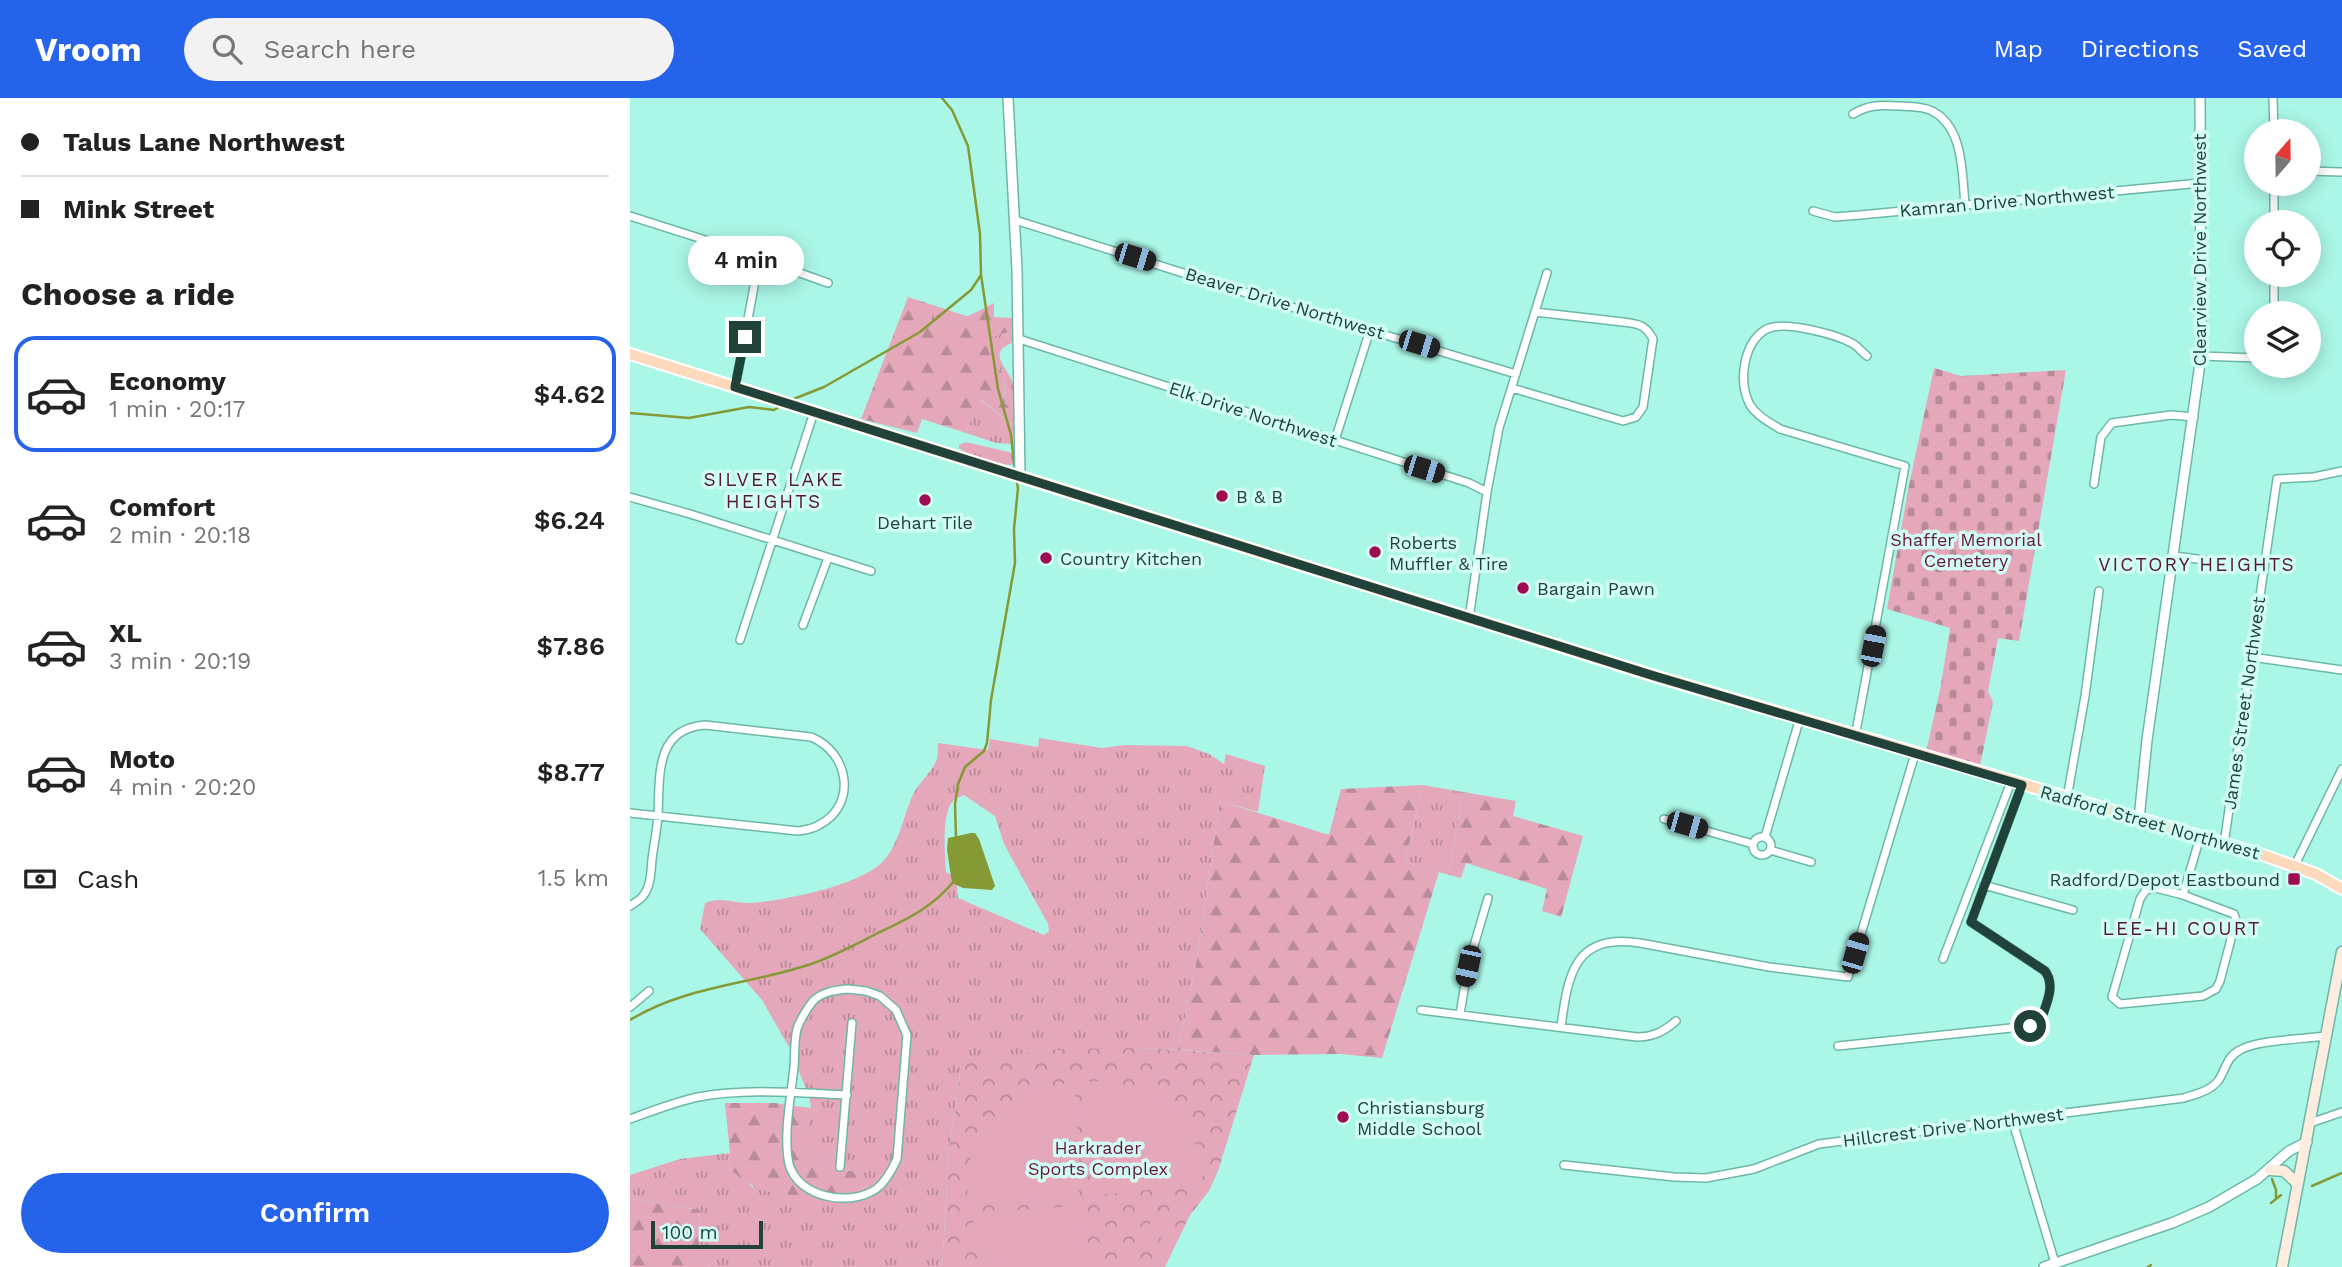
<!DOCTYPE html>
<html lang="en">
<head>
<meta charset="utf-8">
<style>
  :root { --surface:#fff; --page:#f2f2f2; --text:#222; --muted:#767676; --line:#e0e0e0; --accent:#2563eb }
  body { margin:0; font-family:"Work Sans",sans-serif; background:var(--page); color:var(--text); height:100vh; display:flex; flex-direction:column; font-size:26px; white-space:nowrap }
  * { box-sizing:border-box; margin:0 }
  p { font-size:23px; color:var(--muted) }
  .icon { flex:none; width:38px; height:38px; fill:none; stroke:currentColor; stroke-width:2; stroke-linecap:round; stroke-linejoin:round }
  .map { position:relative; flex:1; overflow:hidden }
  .panel { display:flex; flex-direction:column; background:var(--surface); width:630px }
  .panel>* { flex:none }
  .hud { display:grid; align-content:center; height:154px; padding:0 21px; background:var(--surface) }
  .needle { width:46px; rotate:20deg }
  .controls { position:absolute; left:1614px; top:21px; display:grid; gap:14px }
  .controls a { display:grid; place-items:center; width:77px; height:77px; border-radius:50%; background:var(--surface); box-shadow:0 4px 18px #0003; font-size:35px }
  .scale { position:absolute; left:21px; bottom:18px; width:112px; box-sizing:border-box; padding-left:7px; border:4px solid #21413b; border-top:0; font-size:19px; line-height:24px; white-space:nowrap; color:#21413b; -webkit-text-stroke:5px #d1fef4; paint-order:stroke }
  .end { position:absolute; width:32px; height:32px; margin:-16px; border:9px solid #21413b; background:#fff; box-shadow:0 0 0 4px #fff }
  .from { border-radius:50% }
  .bubble { position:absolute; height:49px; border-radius:24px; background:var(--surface); box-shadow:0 4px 18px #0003; font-size:23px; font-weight:600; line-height:49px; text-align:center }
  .car { position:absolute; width:21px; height:42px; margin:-21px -10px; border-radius:9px; box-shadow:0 0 5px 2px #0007; background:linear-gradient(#222 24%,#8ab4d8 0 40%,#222 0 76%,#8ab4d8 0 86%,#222 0) }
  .hud b { display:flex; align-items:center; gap:24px; height:66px; font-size:26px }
  .hud b+b { border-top:2px solid var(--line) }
  .hud i { width:18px; height:18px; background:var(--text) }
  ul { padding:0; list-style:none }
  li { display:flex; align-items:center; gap:21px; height:116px; margin:0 14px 10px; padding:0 7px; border:4px solid transparent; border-radius:21px }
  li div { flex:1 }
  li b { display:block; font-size:26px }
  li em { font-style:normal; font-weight:600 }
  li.active { border-color:var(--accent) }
  li>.icon { width:63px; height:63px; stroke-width:1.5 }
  h2 { padding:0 21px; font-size:32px; line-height:84px }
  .pay { display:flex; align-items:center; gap:18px; height:77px; padding:0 21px; font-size:26px }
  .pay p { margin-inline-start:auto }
  .action { display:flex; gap:14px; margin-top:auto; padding:14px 21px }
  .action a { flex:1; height:80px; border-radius:42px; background:var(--accent); color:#fff; font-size:28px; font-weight:600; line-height:80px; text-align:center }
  header { display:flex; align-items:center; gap:42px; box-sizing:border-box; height:98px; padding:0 35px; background:var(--accent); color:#fff }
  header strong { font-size:33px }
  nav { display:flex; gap:38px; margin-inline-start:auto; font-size:24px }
  .search { width:490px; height:63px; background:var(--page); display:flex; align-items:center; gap:18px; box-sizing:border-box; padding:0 24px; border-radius:38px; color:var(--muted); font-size:26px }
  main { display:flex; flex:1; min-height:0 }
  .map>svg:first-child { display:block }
</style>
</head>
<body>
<header>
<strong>Vroom</strong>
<div class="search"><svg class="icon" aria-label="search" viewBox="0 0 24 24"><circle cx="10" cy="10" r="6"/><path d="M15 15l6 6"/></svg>Search here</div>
<nav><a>Map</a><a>Directions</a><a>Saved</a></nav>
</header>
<main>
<section class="panel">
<div class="hud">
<b><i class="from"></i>Talus Lane Northwest</b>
<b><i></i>Mink Street</b>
</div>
<h2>Choose a ride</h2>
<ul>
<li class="active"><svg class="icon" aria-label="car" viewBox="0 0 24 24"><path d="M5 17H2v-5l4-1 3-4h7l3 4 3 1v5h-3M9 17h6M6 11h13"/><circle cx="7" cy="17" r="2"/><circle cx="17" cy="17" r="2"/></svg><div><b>Economy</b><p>1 min · 20:17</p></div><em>$4.62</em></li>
<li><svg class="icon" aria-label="car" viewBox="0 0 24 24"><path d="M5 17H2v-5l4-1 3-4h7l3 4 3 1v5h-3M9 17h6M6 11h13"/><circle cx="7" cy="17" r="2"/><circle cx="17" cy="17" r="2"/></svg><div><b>Comfort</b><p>2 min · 20:18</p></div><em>$6.24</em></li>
<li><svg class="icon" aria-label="car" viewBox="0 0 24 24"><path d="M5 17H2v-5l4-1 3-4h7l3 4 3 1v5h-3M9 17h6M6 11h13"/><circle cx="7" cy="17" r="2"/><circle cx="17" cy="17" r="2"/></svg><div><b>XL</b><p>3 min · 20:19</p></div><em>$7.86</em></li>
<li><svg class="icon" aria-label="car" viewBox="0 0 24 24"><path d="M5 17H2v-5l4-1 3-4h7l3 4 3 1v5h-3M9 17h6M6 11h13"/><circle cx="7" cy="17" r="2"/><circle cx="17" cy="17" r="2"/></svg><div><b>Moto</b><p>4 min · 20:20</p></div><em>$8.77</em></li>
</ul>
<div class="pay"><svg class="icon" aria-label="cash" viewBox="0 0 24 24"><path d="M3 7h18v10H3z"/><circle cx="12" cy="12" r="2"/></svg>Cash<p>1.5 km</p></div>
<div class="action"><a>Confirm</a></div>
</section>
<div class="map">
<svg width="1712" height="1169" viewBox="0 0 1712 1169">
  <defs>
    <pattern id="grass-tufts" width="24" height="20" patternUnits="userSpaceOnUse" patternTransform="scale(1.75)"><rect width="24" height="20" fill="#e5a7ba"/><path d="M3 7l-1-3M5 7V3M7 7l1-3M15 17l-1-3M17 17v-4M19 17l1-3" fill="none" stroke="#b98a98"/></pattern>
    <pattern id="forest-firs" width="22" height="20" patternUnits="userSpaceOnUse" patternTransform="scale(1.75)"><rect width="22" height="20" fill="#e5a7ba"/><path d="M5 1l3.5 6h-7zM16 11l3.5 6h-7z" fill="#b98a98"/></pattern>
    <pattern id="cemetery-stones" width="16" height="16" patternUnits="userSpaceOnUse" patternTransform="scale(1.75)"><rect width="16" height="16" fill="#e5a7ba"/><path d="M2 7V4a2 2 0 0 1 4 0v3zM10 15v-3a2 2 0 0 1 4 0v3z" fill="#b98a98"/></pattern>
    <pattern id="park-crowns" width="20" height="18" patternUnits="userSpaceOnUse" patternTransform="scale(1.75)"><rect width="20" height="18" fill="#e5a7ba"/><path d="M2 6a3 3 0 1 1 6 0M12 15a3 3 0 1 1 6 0" fill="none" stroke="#b98a98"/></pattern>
  </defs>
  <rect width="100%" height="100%" fill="#abf7e7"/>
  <path fill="url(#grass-tufts)" fill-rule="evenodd" d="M306,208L339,219L314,226L299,225Z
    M382,233V245C355,255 380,271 383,286C385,294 384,305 384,314L375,305C375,297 376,284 373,276C365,261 356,260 357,240Z
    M349,301L384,328L383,346L366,345L336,335Z
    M336,344L383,355L386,366C374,370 338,358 329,350V347Z
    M409,640L472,650L495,647L557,648L579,656L594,666L596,656L635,668L628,714L590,703L566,866L548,952L513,950L330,977L319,1052L312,1169H80L69,1156L70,1112L0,1101V1077L50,1061L100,1055L99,1070L122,1089L153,1095L200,1098L232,1075L203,1070L173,1051L181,1010L179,998L159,949L132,902L70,831L75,805C92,798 105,806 122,805C155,802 236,787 256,760C269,743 273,721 281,701C286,687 304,672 307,661C308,657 308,650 308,645L358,652L360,641L408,649ZM334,697L365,718L374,746L418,826L419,833L414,837L328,800L326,779L316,774C315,758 311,713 324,702C327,700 331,699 334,697Z
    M793,687L833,694L819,777L775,764Z"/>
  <path fill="url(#forest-firs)" d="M278,199L306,208L300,225C324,227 343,216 364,205V219L383,220L382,233L358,240C356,260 365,261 373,276C376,283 374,297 375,305L384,314V328L350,301L336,335L292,321L287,335L231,321Z
    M793,687L775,764L809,774L752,960L710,956L624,957L548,952L566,866L590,703L699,737L711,691Z
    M833,694L886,703L883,718L953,738L931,819L912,813L917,791L836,765L831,780L819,777Z
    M95,1005H145L181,1010L174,1051L203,1070L232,1075L229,1096C203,1098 143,1101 121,1087C113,1083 106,1076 99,1070L100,1055Z
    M0,1101L70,1112L69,1156L80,1169H0Z"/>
  <path fill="url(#cemetery-stones)" d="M1304,270L1331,278L1436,272L1389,543L1368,540L1358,593L1363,604L1350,668L1299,653L1297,650L1311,587L1320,530L1257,511L1278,392Z"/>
  <path fill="url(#park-crowns)" d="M513,950L624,957L588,1073L579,1093L560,1117L535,1169H312L319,1052L330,977L340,961L435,951Z"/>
  <path fill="#e5a7ba" d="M474,983C518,986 555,1013 569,1055C572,1066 575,1076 570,1087L467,1097L461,1091L455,984Z
    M444,985L451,1091L445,1098L338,1103C332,1033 377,990 444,985Z
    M445,1108L451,1113L456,1169H370L349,1138L340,1115Z
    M523,1120L534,1126L521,1149L510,1143Z
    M538,1128L548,1134L535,1157L525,1151Z"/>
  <path fill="#859935" d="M341,735H345L349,741L365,788L362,792L333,790L322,785L317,752L318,740Z"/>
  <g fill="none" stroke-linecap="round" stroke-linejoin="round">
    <path stroke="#859935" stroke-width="2.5" d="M312,0L322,12L338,48L350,136L351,177L368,291L381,337L385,373
      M161,302L194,289L290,234L341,192L351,177
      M0,315L59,320L119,309L144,312L152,307
      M326,740L325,706L328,686L335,669L354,653L357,645L361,602L385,465L384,431L388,390L386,380
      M0,922C56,888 117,887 178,867C203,859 226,846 250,834C278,821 304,808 324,783
      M1642,1081L1646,1092V1101
      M1682,1088L1712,1075
      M1641,1105L1651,1097
      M1518,1169L1521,1167"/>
    <defs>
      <path id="minor" d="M1643,0L1644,33
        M1223,16C1239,6 1252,7 1270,8C1281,9 1293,8 1302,13C1334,29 1332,76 1335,107
        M1678,73L1712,74
        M1183,113L1205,119L1230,117L1571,85
        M0,118L91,147L198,185
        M385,122L658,208L886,276
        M1644,124V86
        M1644,215V177
        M389,241L839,385L857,394
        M1571,258L1626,260
        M105,290L129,162
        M882,290L993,323L1006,319L1013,309L1023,241C1015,226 1008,226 993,224L905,214
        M705,342L740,232
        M1464,386L1471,339L1482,325L1541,317L1564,319
        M0,399L60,416L241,473
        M1544,458L1634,470
        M839,521L857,394L869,330L917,175
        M173,527L198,460
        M110,542L184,314
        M1622,559L1712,572
        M1225,639L1275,368L1150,331C1139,324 1127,318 1120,307C1108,284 1113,246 1135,232C1152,221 1209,237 1225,247C1229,250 1233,255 1237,258
        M1437,700L1455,598L1469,493
        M0,715L168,733C175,732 183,731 189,727C228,707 219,654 181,639L75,627C24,631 30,679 28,717C27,732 24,746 22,761C21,773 21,788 13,798C10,802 4,805 0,808
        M1034,721L1123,746
        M1123 748a9 9 0 1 1 18 0a9 9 0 1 1-18 0Z
        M1135,739L1169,623
        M1594,746L1647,381L1684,379L1712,373
        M1140,752L1181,764
        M1665,767L1712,671
        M1354,787L1443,812
        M1526,790L1553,797L1604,816L1606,822L1590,883L1586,891L1573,898L1490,906L1482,899L1510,801L1516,792Z
        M1553,797L1570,739
        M1313,861L1381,684
        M218,891L236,893L250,898L266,912L277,937L267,1061C262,1072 256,1084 246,1091C220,1109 168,1100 159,1066C153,1038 161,998 164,969C165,957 164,943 167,931C170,922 177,911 183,903C192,894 205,892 218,891Z
        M0,909L19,893
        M791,912L1007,939C1023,939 1033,934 1046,923
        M830,916L838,868L858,800
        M931,929C938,875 945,835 1010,845L1139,869L1218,879L1285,656
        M1208,948L1400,928L1407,927L1411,922C1416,906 1426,888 1415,873L1341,824L1392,687
        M0,1021C22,1013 45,1004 68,999C115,990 169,995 217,997
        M1382,1021L1425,1165
        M1680,1025L1712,1014
        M934,1067L1044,1079L1076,1080L1124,1071L1189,1046L1554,1000C1566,996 1580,993 1588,983C1596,972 1596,959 1610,952C1628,942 1673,941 1695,938
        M210,1069L222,925"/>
      <path id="tertiary" d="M378,0L387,172L390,379
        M1509,721L1517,642L1571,258L1570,0
        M1414,1169L1542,1125L1579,1109L1627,1081L1659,1053L1677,1044"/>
      <path id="secondary" d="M1640,1072L1654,1073L1668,1086
        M1652,1169L1712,854"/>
      <path id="primary" d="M0,256L1021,577L1630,756L1686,776L1712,791"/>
    </defs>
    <use href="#minor" stroke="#6cb7a8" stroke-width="10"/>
    <use href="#tertiary" stroke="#6cb7a8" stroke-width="12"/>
    <use href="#secondary" stroke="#6cb7a8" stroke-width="13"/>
    <use href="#primary" stroke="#fff" stroke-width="14"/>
    <use href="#minor" stroke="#fff" stroke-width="7"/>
    <use href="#tertiary" stroke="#fff" stroke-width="9"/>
    <use href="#secondary" stroke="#feecde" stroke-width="10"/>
    <use href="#primary" stroke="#fdd9bc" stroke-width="10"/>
  </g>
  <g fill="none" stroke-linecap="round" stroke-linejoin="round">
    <path stroke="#21413b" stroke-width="9" d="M115,239L105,289L1021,577L1392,687L1341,824L1415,873C1426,888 1416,906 1411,922L1407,926L1400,928"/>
  </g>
  <g fill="#9f0c54" stroke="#d1fef4" stroke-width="2.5">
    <circle cx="592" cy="398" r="7"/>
    <circle cx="295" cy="402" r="7"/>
    <circle cx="745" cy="454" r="7"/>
    <circle cx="416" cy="460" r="7"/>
    <circle cx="893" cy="490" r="7"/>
    <rect x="1657" y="774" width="14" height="14" rx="3.5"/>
    <circle cx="713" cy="1019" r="7"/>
  </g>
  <g text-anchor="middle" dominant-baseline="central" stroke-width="7" stroke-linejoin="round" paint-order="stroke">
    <g font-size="18" fill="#21413b" stroke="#d1fef4">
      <text transform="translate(1377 103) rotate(-5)">Kamran Drive Northwest</text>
      <text transform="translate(1569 152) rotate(-90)">Clearview Drive Northwest</text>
      <text transform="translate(655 205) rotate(17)">Beaver Drive Northwest</text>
      <text transform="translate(623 316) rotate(18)">Elk Drive Northwest</text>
      <text transform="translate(1614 605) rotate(-82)">James Street Northwest</text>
      <text transform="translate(1520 724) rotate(16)">Radford Street Northwest</text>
      <text transform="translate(1323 1029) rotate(-7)">Hillcrest Drive Northwest</text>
    </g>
    <g font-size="18" fill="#21413b" stroke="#d1fef4" text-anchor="start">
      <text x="606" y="398">B &amp; B</text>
      <text x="295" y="424" text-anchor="middle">Dehart Tile</text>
      <text x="759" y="444">Roberts<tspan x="759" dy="21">Muffler &amp; Tire</tspan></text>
      <text x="430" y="460">Country Kitchen</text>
      <text x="907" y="490">Bargain Pawn</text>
      <text x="1650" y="781" text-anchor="end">Radford/Depot Eastbound</text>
      <text x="727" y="1009">Christiansburg<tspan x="727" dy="21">Middle School</tspan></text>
    </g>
    <g font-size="18" fill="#6e163c" stroke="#d1fef4">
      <text x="1336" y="441">Shaffer Memorial<tspan x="1336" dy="21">Cemetery</tspan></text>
      <text x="468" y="1049">Harkrader<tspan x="468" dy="21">Sports Complex</tspan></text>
    </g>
    <g font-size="19" letter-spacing="2" fill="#571530" stroke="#d1fef4">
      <text x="144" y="381">SILVER LAKE<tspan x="144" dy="22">HEIGHTS</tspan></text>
      <text x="1567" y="466">VICTORY HEIGHTS</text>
      <text x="1552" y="830">LEE-HI COURT</text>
    </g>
  </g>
</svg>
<div class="controls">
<a><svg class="needle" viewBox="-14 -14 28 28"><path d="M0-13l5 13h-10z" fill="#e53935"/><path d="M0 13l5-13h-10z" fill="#767676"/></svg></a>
<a><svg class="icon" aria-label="locate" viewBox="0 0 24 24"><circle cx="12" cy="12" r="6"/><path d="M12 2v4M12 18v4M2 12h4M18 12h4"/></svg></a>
<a><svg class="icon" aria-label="layers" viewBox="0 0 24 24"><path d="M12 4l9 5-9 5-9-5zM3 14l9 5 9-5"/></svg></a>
</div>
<div class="scale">100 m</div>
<i class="end from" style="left:1400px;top:928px"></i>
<i class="end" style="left:115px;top:239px"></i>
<div class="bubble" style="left:58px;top:138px;width:116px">4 min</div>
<i class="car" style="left:505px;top:159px;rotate:107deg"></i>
<i class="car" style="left:789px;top:246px;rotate:107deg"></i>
<i class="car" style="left:794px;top:371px;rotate:107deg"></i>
<i class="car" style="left:1243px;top:548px;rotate:11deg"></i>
<i class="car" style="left:1057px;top:727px;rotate:106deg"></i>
<i class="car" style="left:1225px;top:855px;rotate:16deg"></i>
<i class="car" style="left:838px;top:868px;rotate:192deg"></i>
</div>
</main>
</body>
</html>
